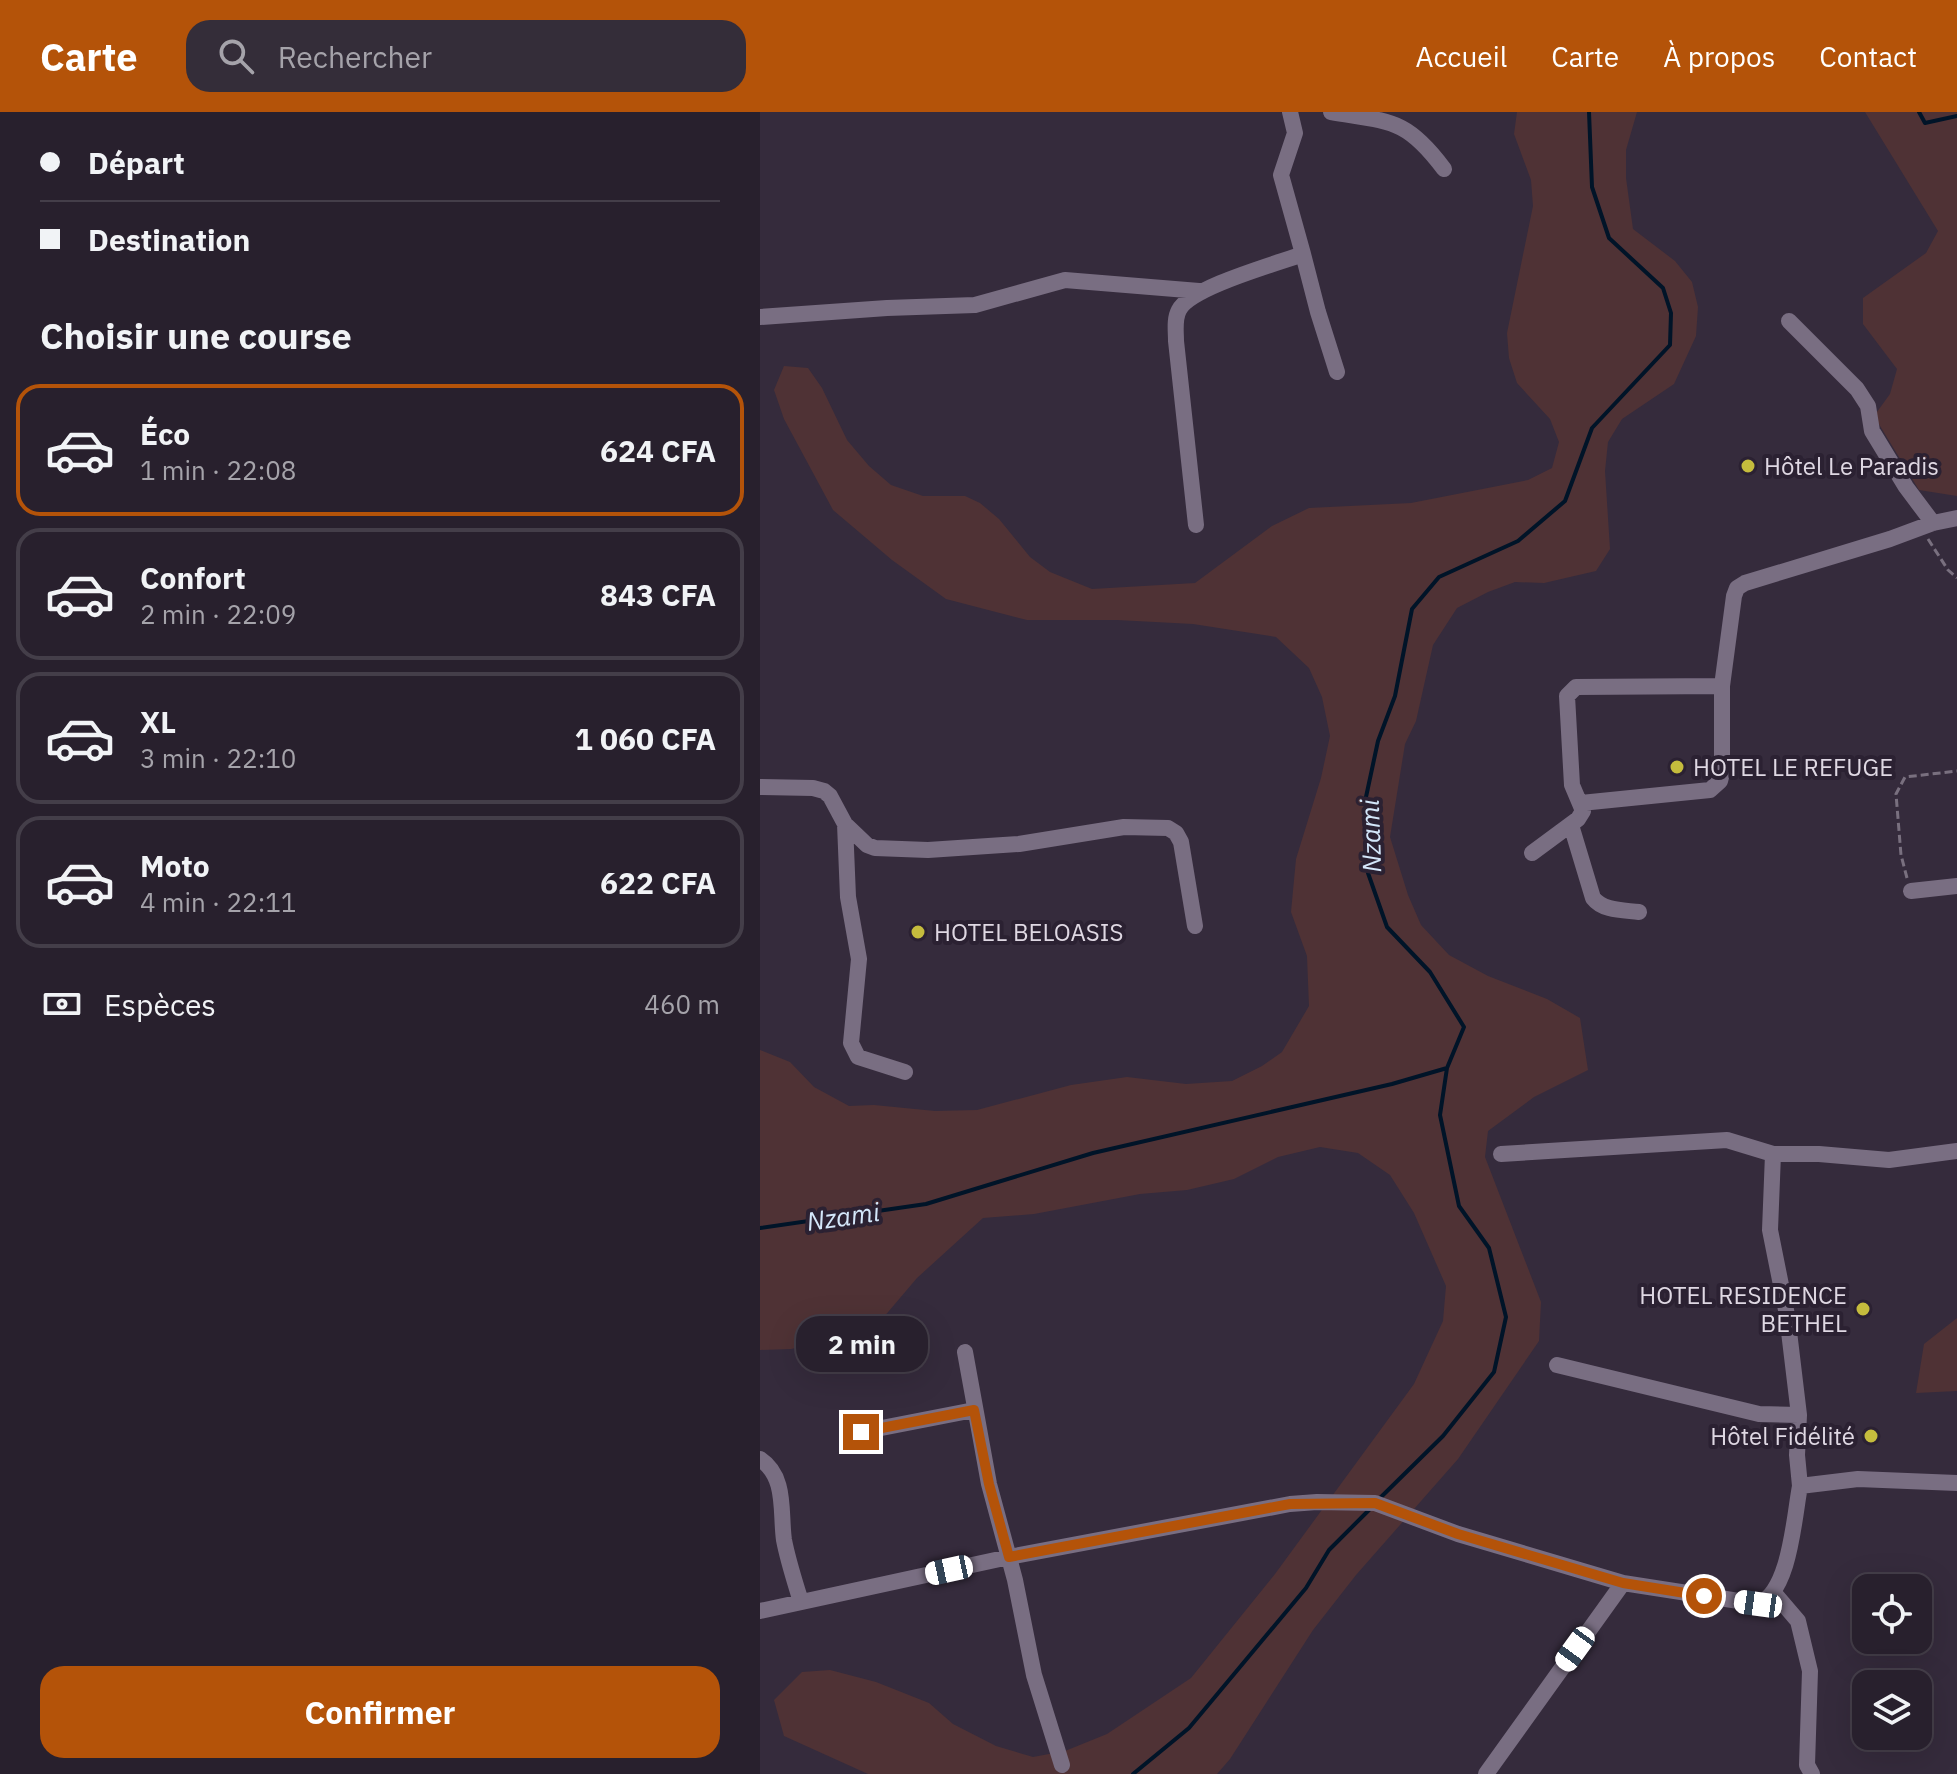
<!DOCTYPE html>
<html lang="fr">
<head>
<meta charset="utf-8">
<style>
  :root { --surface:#28202d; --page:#342d39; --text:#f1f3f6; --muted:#a5a3aa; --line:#443e49; --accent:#b45309 }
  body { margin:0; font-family:"IBM Plex Sans",sans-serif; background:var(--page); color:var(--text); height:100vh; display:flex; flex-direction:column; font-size:30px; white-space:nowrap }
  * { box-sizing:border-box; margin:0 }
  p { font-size:26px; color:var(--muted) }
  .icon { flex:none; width:44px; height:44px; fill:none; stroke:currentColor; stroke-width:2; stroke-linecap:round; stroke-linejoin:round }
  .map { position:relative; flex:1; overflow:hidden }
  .details { display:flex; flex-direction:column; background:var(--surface); width:760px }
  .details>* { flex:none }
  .guide { display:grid; align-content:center; height:176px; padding:0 40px; background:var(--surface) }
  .controls { position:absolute; left:1092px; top:1462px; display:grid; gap:16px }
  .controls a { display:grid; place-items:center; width:80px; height:80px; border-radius:16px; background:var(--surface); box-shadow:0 8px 32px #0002,0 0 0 2px var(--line); font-size:40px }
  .end { position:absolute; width:36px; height:36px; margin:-18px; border:10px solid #b45309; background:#fff; box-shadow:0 0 0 4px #fff }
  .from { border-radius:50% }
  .bubble { position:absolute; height:56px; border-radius:24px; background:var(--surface); box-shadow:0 8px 32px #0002,0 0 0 2px var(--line); font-size:26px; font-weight:800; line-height:56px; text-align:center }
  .car { position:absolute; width:24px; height:48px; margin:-24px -12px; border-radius:10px; box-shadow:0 0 6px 2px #0007; background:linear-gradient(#fff 24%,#345 0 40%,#fff 0 76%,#345 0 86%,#fff 0) }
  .guide b { display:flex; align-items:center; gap:28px; height:76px; font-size:30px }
  .guide b+b { border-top:2px solid var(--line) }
  .guide i { width:20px; height:20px; background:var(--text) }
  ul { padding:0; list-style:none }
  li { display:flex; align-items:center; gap:24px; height:132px; margin:0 16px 12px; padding:0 24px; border:4px solid var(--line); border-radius:24px }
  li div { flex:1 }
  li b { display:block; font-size:30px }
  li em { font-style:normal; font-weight:800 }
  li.selected { border-color:var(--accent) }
  li>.icon { width:72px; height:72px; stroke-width:1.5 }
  h2 { padding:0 40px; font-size:36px; line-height:96px }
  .pay { display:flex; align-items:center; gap:20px; height:88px; padding:0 40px; font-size:30px }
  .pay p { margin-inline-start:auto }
  .cta { display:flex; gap:16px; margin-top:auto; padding:16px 40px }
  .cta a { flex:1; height:92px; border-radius:24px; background:var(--accent); color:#fff; font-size:32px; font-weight:800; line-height:92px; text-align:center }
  header { display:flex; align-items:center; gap:48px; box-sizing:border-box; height:112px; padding:0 40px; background:var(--accent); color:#fff }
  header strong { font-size:38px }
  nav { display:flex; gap:44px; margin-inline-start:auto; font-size:28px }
  .search { width:560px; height:72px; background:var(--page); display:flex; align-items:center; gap:20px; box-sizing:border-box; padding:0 28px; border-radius:24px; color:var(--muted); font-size:30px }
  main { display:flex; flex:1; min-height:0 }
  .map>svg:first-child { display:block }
</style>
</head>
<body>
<header>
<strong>Carte</strong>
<div class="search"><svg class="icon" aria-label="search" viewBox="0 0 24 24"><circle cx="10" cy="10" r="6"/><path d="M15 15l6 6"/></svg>Rechercher</div>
<nav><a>Accueil</a><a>Carte</a><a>À propos</a><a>Contact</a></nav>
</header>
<main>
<section class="details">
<div class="guide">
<b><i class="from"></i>Départ</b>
<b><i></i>Destination</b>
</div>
<h2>Choisir une course</h2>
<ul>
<li class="selected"><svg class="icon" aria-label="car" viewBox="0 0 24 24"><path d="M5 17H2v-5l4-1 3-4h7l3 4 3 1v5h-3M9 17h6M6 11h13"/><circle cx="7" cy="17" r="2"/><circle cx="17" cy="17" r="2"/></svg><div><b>Éco</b><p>1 min · 22:08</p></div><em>624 CFA</em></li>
<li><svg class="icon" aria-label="car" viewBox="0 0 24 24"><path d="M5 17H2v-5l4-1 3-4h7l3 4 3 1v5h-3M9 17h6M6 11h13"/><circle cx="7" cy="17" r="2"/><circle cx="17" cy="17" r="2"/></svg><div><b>Confort</b><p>2 min · 22:09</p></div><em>843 CFA</em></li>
<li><svg class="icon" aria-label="car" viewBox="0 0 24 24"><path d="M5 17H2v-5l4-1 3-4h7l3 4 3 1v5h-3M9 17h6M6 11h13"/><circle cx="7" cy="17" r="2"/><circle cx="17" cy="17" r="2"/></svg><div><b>XL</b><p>3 min · 22:10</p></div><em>1 060 CFA</em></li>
<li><svg class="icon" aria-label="car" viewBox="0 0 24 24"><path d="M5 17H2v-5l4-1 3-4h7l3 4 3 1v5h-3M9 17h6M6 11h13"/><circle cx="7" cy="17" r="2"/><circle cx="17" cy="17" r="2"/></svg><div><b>Moto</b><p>4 min · 22:11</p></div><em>622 CFA</em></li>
</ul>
<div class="pay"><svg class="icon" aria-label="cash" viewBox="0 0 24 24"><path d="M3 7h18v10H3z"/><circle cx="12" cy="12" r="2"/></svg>Espèces<p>460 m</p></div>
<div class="cta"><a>Confirmer</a></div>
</section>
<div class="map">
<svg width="1197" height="1662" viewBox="0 0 1197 1662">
  <rect width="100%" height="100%" fill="#352b3c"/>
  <path fill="#4f3235" d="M757,0H877L866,38V66L873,117L915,149L932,170L938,195L936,224L914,272L862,307L848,330L845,359L850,437L836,459L784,471L755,470L728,480L697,496L673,533L656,609L645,632L630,725L648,783L661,813L689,843L728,864L787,887L820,906L828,958L774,985L728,1019L725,1045L781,1190L779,1229L698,1347L596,1463L553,1518L470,1647L457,1662H108L24,1624L14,1588L42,1560L70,1558L116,1570L169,1591L193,1612L236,1634L273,1645L305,1639L347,1622L431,1566L515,1462L654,1272L683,1209L686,1174L654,1101L630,1063L598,1041L560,1035L518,1045L474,1067L427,1078L380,1082L274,1102L223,1106L157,1166L123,1206L81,1225L31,1237L0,1238V938L30,950L54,975L89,994L114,993L175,999L217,998L311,973L367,965L426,972L472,969L502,954L522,940L549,894L547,844L531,800L536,747L561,666L570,624L562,585L549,556L516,525L433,512L357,508H267L186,487L132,448L73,398L24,307L14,278L24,254L48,256L62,276L87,328L109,354L131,373L163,384H205L220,391L239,407L270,445L290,460L332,477L435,471L512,414L549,396L651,391L768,368L792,356L799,330L790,307L757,271L749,246L747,221L773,94L771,68L754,22Z
    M1105,0H1197V384L1159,378L1114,304L1130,282L1137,257L1103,212V186L1166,141L1178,119Z
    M1197,1206V1279L1156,1281L1164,1232Z"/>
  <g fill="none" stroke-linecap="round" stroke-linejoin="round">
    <path stroke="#001428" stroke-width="4" d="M1159,0L1165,11L1197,4
      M0,1116L166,1092L333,1041L632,972L687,956L704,915L670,860L627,815L608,761L606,685L618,629L635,584L652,497L679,465L758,429L805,389L832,316L910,233L911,201L903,176L849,126L832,75L829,0
      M619,1387L683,1324L734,1260L746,1205L729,1136L699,1094L680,1003L687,956
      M373,1662L429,1616L546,1476L569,1438L610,1397"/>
    <path stroke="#79707f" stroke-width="3" stroke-dasharray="8 4" stroke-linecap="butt" d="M1168,427L1188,458L1197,466
      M1147,766L1141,743L1136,682L1145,665L1197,659"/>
    <path stroke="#796e82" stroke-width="16" d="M571,0C630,10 646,6 684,57
      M543,142L558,200L577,260
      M0,205L127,196L215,193L305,168L439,179
      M1029,209L1097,277L1108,294L1112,319L1146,375L1173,411
      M436,413L416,229C416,219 414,207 419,198C431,175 516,152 543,142L521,63L535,21L530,0
      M0,675L53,676L64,679L70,684L85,712L107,733L115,736L168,738L259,732L364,715L408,716L416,721L421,730L435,814
      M821,691L950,678L960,669L962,661V574
      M85,712L88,785L99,847L91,931L98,945L145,960
      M811,713L833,786C843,799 863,798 879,800
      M772,741L818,707L823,699L812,673L807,584L816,575L962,574L974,484L977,476L985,471L1130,427L1173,411L1197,406
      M1151,779L1197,774
      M741,1042L967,1028L1013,1042
      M205,1240L229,1372L255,1468L274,1563L302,1653
      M797,1253L999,1302L1039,1303
      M101,1320L214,1298
      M0,1347C27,1365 20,1400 24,1428C28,1449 35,1470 41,1490
      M1040,1374L1037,1343L1039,1303L1027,1203L1010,1118L1013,1042H1059L1129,1048L1197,1039
      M1014,1481L1038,1509L1050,1559L1047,1653L1052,1662
      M0,1499L249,1445L530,1392L557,1390L615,1391L698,1422L863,1471L998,1492C1030,1480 1034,1405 1040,1374L1098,1367L1197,1371
      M726,1662L863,1471"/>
  </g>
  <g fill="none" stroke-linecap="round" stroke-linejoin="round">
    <path stroke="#b45309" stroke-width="10" d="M101,1320L214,1298L229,1372L249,1445L530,1392L615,1391L698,1422L863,1471L944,1484"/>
  </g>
  <g fill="#c5bc3d" stroke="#2b2132" stroke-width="3">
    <circle cx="988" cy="354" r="8"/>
    <circle cx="917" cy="655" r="8"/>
    <circle cx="158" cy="820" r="8"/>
    <circle cx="1103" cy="1197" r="8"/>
    <circle cx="1111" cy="1324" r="8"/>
  </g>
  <g text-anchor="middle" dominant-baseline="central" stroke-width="8" stroke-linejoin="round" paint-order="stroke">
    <g font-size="24" fill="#dfd8e3" stroke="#2b2132" text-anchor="start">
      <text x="1004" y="354">Hôtel Le Paradis</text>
      <text x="933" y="655">HOTEL LE REFUGE</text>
      <text x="174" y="820">HOTEL BELOASIS</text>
      <text x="1087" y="1183" text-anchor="end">HOTEL RESIDENCE<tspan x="1087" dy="28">BETHEL</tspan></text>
      <text x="1095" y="1324" text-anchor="end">Hôtel Fidélité</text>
    </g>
    <g font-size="26" font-style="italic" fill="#d4e7fa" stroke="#2b2132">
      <text transform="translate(610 724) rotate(-92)">Nzami</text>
      <text transform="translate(83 1104) rotate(-8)">Nzami</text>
    </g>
  </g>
</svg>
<div class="controls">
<a><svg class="icon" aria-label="locate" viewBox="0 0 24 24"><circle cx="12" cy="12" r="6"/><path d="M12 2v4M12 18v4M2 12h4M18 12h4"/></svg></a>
<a><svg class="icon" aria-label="layers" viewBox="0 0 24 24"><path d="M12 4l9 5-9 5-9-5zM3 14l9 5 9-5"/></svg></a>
</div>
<i class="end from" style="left:944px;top:1484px"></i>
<i class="end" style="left:101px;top:1320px"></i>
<div class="bubble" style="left:36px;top:1204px;width:132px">2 min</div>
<i class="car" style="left:189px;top:1458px;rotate:258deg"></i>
<i class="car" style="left:998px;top:1492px;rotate:278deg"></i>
<i class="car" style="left:815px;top:1537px;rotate:216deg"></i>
</div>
</main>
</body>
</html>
